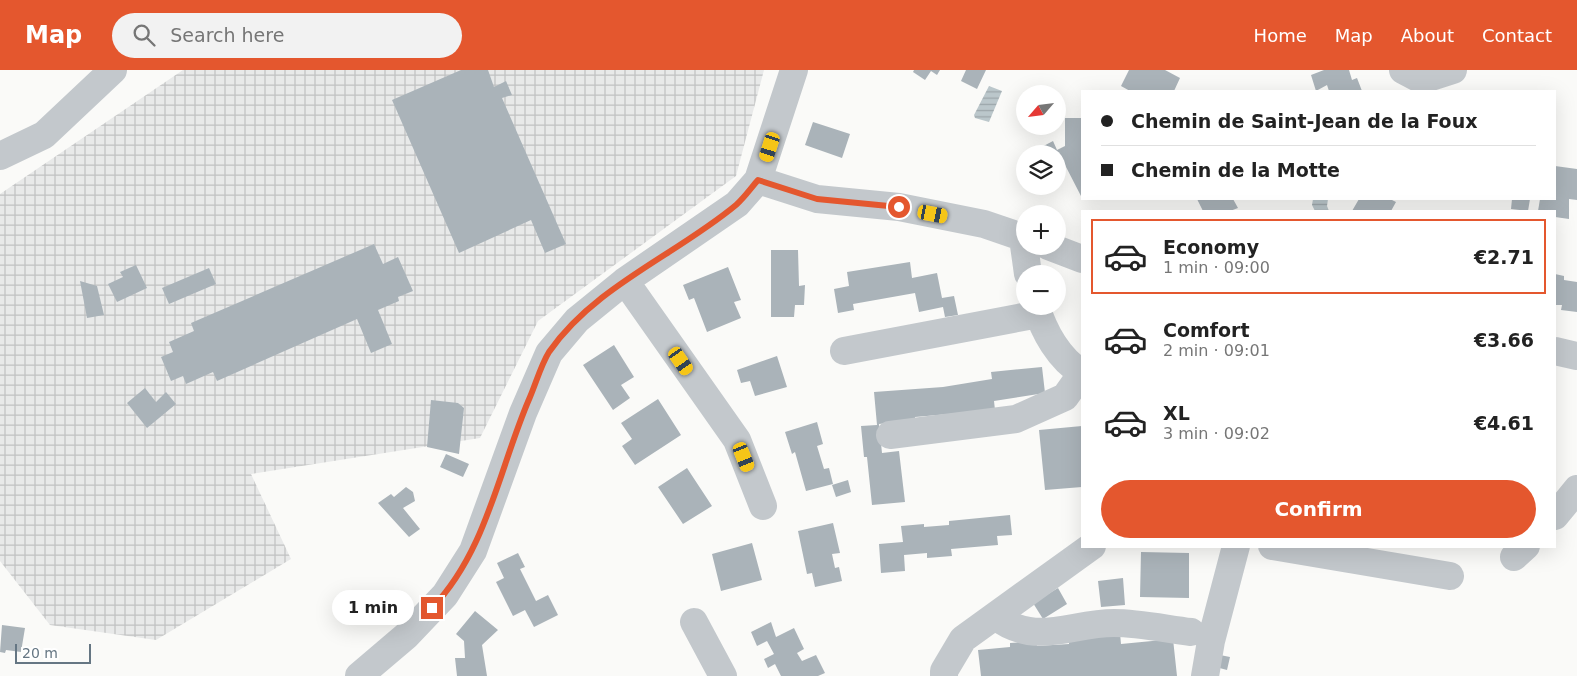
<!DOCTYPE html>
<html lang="en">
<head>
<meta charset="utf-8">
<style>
  :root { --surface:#fff; --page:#f2f2f2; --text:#222; --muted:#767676; --line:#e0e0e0; --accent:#e4572e }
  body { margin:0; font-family:"DejaVu Sans",sans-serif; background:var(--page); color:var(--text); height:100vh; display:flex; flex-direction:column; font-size:19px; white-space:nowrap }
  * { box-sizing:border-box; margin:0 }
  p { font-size:16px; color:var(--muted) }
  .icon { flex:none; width:28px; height:28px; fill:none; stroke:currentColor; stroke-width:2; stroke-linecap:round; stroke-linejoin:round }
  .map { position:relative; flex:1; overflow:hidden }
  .side { position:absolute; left:1081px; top:140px; width:475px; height:338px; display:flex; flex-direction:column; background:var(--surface); border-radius:0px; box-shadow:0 5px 20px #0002 }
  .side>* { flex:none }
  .banner { position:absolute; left:1081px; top:20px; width:475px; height:110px; border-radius:0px; box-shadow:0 5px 20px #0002; display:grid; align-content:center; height:110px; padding:0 20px; background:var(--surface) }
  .needle { width:32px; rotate:242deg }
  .buttons { position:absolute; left:1016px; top:15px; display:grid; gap:10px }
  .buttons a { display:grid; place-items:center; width:50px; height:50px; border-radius:50%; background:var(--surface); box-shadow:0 5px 20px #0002; font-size:25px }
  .scale { position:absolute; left:15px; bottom:12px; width:76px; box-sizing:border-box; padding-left:5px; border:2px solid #657683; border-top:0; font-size:14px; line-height:18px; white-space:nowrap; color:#657683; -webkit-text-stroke:4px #fff; paint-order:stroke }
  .end { position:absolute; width:22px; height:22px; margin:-11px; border:6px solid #e4572e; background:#fff; box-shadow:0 0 0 2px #fff }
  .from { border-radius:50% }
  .bubble { position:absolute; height:35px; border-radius:18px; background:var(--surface); box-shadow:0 5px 20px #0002; font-size:16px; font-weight:600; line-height:35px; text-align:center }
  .car { position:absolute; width:15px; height:30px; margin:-15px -8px; border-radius:6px; box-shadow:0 0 4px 1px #0007; background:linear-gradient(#f5c518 24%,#345 0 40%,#f5c518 0 76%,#345 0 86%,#f5c518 0) }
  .banner b { display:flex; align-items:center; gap:18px; height:48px; font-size:19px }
  .banner b+b { border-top:1px solid var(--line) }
  .banner i { width:12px; height:12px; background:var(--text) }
  ul { padding:9px 0 0; list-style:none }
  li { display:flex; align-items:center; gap:15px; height:75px; margin:0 10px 8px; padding:0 10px; border:2px solid transparent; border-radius:0px }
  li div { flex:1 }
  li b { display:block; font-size:19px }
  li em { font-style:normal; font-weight:600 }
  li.selected { border-color:var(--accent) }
  li>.icon { width:45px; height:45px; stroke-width:1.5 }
  .cta { display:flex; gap:10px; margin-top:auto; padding:10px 20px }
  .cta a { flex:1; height:58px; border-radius:30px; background:var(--accent); color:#fff; font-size:20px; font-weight:600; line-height:58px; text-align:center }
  header { display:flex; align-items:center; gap:30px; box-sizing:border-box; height:70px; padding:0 25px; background:var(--accent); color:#fff }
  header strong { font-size:24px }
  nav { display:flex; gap:28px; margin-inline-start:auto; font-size:18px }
  .search { width:350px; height:45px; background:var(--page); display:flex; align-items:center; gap:12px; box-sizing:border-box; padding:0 18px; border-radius:28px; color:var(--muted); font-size:19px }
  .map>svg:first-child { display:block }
</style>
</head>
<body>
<header>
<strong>Map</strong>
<div class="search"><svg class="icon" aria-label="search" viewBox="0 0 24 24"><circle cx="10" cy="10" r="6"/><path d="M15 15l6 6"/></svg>Search here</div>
<nav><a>Home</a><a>Map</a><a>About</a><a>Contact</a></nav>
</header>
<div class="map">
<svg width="1577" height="606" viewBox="0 0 1577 606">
  <defs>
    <pattern id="industrial-grid" width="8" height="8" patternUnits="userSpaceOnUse" patternTransform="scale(1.25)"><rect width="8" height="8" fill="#e8e9e9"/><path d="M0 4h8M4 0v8" fill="none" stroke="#c0c1c2"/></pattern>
    <pattern id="water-rules" width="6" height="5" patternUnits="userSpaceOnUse" patternTransform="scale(1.25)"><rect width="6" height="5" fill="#bbc7cb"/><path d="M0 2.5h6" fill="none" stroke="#9ca6aa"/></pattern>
  </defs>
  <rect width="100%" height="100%" fill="#fafaf8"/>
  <path fill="url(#industrial-grid)" d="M183,0H764L736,106L538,251L480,368L251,404L291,489L156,570L50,555L0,491V124Z"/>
  <path fill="url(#water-rules)" d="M989,16L1002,21L989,52L975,48L974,45Z
    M1313,129H1328L1327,136L1329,141H1315L1312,135Z"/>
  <path fill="#aab3b9" d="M461,0H488L494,17L506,11L512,25L502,28L566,174L545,183L531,150L459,183L392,30Z
    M914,0H940L937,5L931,1L925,10L913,2Z
    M966,0H986L977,19L961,11Z
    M1129,0H1165L1180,8L1174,21H1130L1121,16Z
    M1324,0H1349L1352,10L1357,8L1362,21H1329L1327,15L1316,21L1311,5Z
    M1065,48H1082V128L1064,93L1058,97V84H1038L1036,80L1053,71L1057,80L1065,76Z
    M813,52L850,64L842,88L805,75Z
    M1555,96L1577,99V130L1569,129V149L1555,147V141H1538L1540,129H1555Z
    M1197,129H1233L1238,138L1230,141H1203Z
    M1359,129H1390L1396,132L1391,141H1352Z
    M1512,129H1530L1528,141L1511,139Z
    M374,174L383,194L398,187L413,221L398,227L399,231L378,240L392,274L371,283L357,249L217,311L213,302L186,314L183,306L171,311L161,287L173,282L169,272L194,261L191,253Z
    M771,180H798L799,216L805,215L804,235H795L794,247H771Z
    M910,192L912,208L937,203L942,228L954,226L958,245L945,247L943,237L919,242L915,223L853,234L854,240L838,243L834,219L849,216L847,202Z
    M136,195L147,218L117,232L108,214L123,207L120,202Z
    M728,197L741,230L734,232L741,248L707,262L694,228L689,230L683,215Z
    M209,198L216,214L169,234L162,218Z
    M1555,204L1564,206V210L1577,212V242L1561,240L1562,235H1555Z
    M80,211L97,216L104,245L87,248Z
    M614,275L634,307L621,315L630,328L613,340L583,295Z
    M777,286L787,317L755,326L750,311L741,313L737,300Z
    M1042,297L1045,323L994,331L995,340L915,347V350L879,354L882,383L899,381L905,432L872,435L867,387H864L861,356L877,355L874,322L943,317L992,309L991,302Z
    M145,318L156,332L166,322L176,334L147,358L127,333Z
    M658,329L681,365L635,395L622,376L632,369L621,353Z
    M431,330L458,333L464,338L459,384L427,377Z
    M817,352L823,374L817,376L824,399L829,398L833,414L806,421L795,382L792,384L785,362Z
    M1082,356V417L1045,420L1039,360Z
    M446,384L469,394L463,407L440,397Z
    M687,398L712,436L683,454L658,417Z
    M848,410L851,422L836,427L832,415Z
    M406,417L413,422L415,431L403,438L420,459L409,467L378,433L391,424L394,427Z
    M1010,445L1012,465L997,466L998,475L951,479L952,486L927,488V483L904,485L905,501L881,503L879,474L903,472L901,456L924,454V457L949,455V451Z
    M833,453L840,483L832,484L835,498L839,497L842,511L815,517L812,503L807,504L798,461Z
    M752,473L762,510L721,521L712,484Z
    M1141,482L1189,483V528L1140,527Z
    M518,483L525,497L520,499L536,531L548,525L558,545L534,557L525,540L513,546L496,512L504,508L497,493Z
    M1123,508L1125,535L1101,537L1098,511Z
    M1058,518L1067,534L1043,549L1033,533Z
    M475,541L498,560L482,575L487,606H457L455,588H465L464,571L456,564Z
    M771,552L776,567L794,558L804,579L797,583L802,591L816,585L825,603L818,606H781L775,594L768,598L764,589L774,584L767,571L757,576L751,562Z
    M2,555L25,558L21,582L6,580L5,583L0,582Z
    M1120,563L1121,574L1173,569L1177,606H981L978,580L1010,577V573L1036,571L1037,576L1069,574V567Z
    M1215,584L1230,587L1227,600L1212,596Z"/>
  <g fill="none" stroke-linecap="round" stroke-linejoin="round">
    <path stroke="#c3c8cc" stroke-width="28" d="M1403,0L1422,10L1453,0
      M0,86L44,65L113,0
      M758,110L817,129L899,137L984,154L1025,168
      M1023,168L1028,204
      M1048,176L1082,189
      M625,211L737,370L763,436
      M1036,236C1044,262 1059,289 1082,303
      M844,281L1039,244
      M1555,281L1577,286
      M890,365L1016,349L1065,327L1082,303
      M1555,446L1577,419
      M1272,476L1450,506
      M1514,487L1526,476
      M995,546C1035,577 1070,553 1114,553C1139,553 1166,559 1191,562
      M694,552L723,606
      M359,606L406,566L445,525L473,481L523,343L549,283L577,250L625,211L737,134L758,110L794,0
      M944,606V601L963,569L1092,476
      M1205,606L1211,571L1236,476"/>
  </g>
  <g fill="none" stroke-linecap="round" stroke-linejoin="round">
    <path stroke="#e4572e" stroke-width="6" d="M432,538C487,481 499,398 530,327C536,313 541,295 549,282C595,216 676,185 736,135C744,128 751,118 758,110L817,129L899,137"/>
  </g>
</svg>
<div class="buttons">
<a><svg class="needle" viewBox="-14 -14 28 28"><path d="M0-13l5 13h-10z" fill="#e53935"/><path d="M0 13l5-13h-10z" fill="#767676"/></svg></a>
<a><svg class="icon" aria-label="layers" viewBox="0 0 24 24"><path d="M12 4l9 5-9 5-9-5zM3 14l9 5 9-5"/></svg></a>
<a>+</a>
<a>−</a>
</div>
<div class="scale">20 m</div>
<i class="end from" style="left:899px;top:137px"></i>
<i class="end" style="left:432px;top:538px"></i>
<div class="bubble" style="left:332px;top:520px;width:82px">1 min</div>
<i class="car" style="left:770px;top:77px;rotate:198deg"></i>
<i class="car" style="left:933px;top:144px;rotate:101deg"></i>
<i class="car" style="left:681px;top:291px;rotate:145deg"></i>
<i class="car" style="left:744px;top:387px;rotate:158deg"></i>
<div class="banner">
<b><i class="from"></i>Chemin de Saint-Jean de la Foux</b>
<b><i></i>Chemin de la Motte</b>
</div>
<section class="side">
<ul>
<li class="selected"><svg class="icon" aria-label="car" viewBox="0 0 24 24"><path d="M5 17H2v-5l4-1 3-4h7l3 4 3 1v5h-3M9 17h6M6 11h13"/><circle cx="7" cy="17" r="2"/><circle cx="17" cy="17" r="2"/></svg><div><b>Economy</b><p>1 min · 09:00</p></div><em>€2.71</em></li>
<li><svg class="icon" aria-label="car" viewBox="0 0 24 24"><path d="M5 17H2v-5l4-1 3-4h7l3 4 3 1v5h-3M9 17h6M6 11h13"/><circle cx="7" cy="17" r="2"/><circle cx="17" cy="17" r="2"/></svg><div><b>Comfort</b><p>2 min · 09:01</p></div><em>€3.66</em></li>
<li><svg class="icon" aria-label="car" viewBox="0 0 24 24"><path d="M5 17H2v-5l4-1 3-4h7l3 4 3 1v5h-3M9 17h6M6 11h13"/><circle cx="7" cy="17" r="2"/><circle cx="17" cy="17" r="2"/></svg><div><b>XL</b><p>3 min · 09:02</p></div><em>€4.61</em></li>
</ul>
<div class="cta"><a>Confirm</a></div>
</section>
</div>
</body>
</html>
